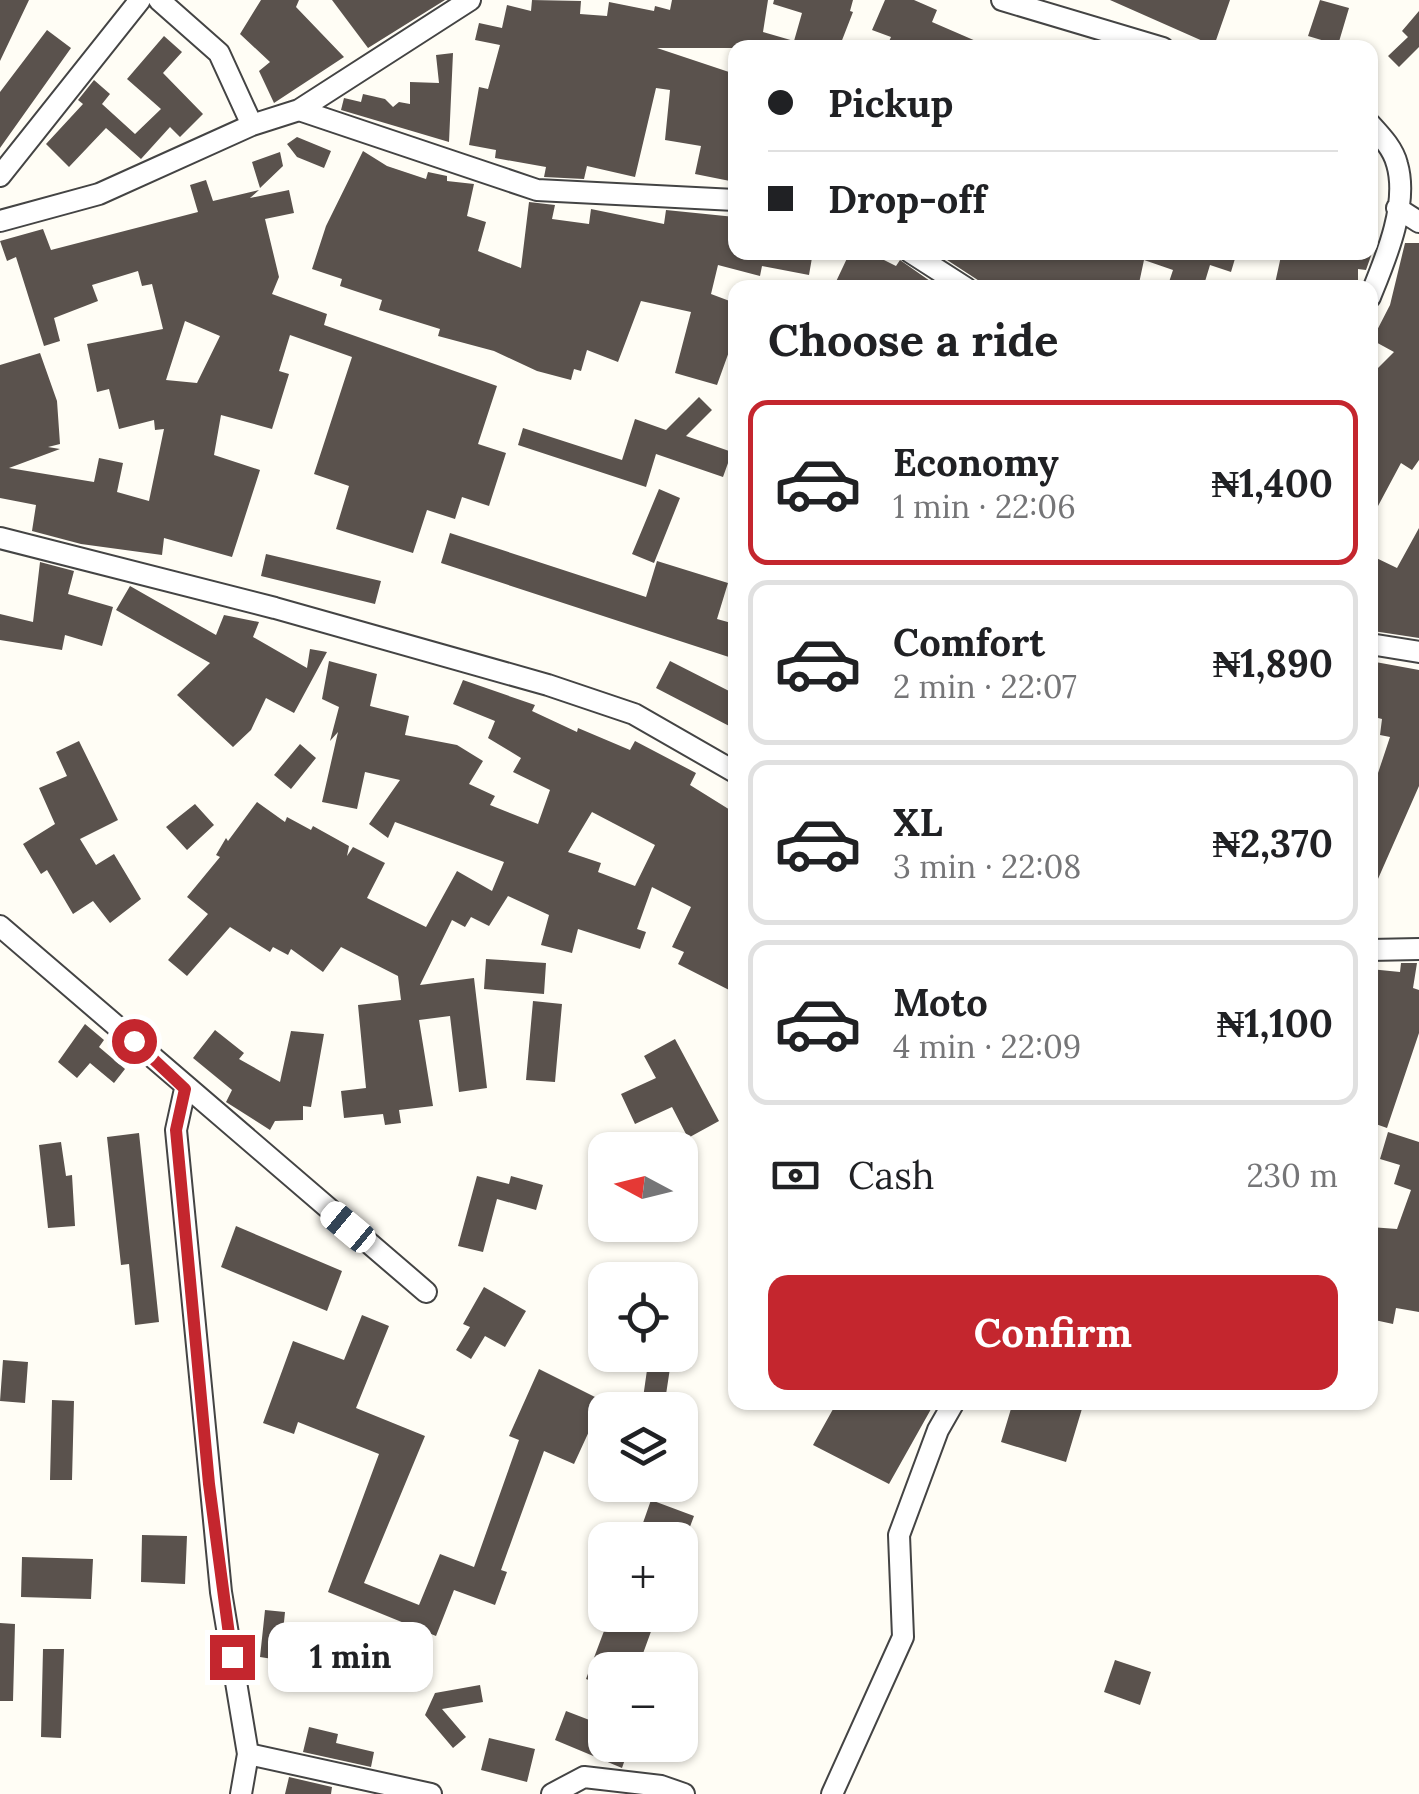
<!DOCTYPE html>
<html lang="en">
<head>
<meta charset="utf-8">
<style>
  :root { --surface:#fff; --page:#f2f2f2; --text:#202124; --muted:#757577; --line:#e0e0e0; --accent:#c4262e }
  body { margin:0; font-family:Lora,serif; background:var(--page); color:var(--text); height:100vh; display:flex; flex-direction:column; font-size:38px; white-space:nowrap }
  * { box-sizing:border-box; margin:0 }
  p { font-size:32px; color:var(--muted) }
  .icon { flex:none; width:55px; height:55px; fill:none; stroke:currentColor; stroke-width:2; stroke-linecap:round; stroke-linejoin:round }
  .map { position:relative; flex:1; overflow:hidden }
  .sheet { position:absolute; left:728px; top:280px; width:650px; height:1130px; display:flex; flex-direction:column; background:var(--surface); border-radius:20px; box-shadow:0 2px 8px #0004 }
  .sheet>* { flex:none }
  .top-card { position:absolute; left:728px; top:40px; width:650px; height:220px; border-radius:20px; box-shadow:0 2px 8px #0004; display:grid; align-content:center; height:220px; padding:0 40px; background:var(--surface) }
  .needle { width:65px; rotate:277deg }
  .tools { position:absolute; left:588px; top:1132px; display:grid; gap:20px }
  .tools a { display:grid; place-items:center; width:110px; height:110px; border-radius:20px; background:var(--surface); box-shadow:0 2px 8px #0004; font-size:50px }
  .end { position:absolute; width:45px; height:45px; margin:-22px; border:12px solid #c4262e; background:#fff; box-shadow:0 0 0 5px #fff }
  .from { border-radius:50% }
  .bubble { position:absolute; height:70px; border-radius:20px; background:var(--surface); box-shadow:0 2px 8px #0004; font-size:32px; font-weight:800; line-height:70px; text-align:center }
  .car { position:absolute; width:30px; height:60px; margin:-30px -15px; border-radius:12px; box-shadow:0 0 8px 2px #0007; background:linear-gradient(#fff 24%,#345 0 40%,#fff 0 76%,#345 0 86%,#fff 0) }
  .top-card b { display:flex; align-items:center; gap:35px; height:95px; font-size:38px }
  .top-card b+b { border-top:2px solid var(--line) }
  .top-card i { width:25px; height:25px; background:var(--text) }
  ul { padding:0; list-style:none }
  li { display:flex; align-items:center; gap:30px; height:165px; margin:0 20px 15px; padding:0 20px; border:5px solid var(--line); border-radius:20px }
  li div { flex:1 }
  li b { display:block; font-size:38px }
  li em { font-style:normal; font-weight:800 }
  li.on { border-color:var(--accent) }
  li>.icon { width:90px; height:90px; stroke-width:1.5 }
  h2 { padding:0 40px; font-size:45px; line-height:120px }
  .pay { display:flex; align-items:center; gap:25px; height:110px; padding:0 40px; font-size:38px }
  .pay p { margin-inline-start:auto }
  .button { display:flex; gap:20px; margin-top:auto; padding:20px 40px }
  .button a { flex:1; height:115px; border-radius:20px; background:var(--accent); color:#fff; font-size:40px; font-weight:800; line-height:115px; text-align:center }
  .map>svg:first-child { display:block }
</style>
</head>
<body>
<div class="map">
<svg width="1419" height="1794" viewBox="0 0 1419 1794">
  <rect width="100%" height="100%" fill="#fffdf5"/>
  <path fill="#5a524d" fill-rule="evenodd" d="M0,0H29L0,61Z
    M261,0H299L296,7L344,57L274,103L259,71L270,62L240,34Z
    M332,0H445L368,48Z
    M532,0L581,1L580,14L607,16L609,2L654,11L655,6L670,10L672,0H768L763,32L794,41L802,13L773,4L774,0H853L850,11L853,12L839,48H657L735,74V182L695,174L701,146L665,140L670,90L656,88L635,177L587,166L584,179L544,177L546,167L495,158L496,150L469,145L479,87L488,89L500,45L475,40L479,23L502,28L507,5L531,11Z
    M885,0H914L937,10L932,22L992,48H886L891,37L872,30Z
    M1110,0H1230L1214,46Z
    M1320,0L1349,8L1338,45L1308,36Z
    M1419,11V47L1399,67L1388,56L1408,37L1402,31Z
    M47,30L71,48L0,148V92Z
    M164,36L182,52L163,73L203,114L180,137L170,127L141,159L106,128L69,167L46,144L83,104L78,100L94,80L110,94L102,104L135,134L161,109L127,79Z
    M453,53L449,142L341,110L344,98L361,102L363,94L385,99L393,107L399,102L410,104V82L439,83L436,55Z
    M297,137L331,151L324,168L297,157L287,144Z
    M363,151L387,166L426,179L428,172L447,176V181L474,184L467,216L486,222L478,251L521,268L529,202L555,205L552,219L589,224L591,209L664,224L666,210L735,217V252H813L809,275L762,266L760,276L718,265L711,294L735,303V335L717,385L675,373L691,312L641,301L618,362L587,350L581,371L574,369L571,380L537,371L494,351L438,336L440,329L379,310L382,300L340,286L342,279L312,269L326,226Z
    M280,152L283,166L260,188L252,162Z
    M206,180L213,201L259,190L250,198L289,190L294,213L265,219L279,277L272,294L327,314L324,325L497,386L478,444L506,453L489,506L462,497L455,519L427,510L413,553L336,529L349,486L314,474L352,357L290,335L279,371L289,374L272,429L221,415L214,455L260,470L232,557L164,538L162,555L81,544L32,531L36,505L0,498V365L40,353L57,401L60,444L48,447L60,449L9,468L94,482L99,458L123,463L117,492L149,501L164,429L155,430L154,420L119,429L109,389L97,392L87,344L163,329L152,284L142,286L138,271L92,285L98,301L54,318L60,341L44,346L16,257L7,261L0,241L43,229L51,250L198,212L190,185ZM185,321L220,336L197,383L166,380Z
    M1405,243H1419V460L1412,470L1401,463L1370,521V376L1394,352L1372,340L1390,305Z
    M850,252H868L896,266L900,260L940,288H833Z
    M947,252H1237L1231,272L1210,265L1203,288H1167L1173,270L1144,260L1138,288H990L944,258Z
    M1300,252L1356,257V252L1372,253L1366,270L1358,269V288H1274L1281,256L1299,260Z
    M699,397L712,410L686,436L732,452L723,477L656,454L646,487L518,445L523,428L622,460L635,419L666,430Z
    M659,489L680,498L654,563L632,554Z
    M1419,528V638L1373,631L1370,555L1397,568Z
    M450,533L646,597L657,561L728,583L717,619L735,624V659L441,563Z
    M266,554L381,581L375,604L261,576Z
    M40,562L74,571L68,594L113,607L102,646L65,635L62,650L0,640V614L33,622Z
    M130,586L216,635L224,615L259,622L253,637L307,668L310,649L327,652L294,713L266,698L251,730L233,747L177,695L210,663L116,610Z
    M329,661L377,674L370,706L409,716L405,735L457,745L483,761L469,784L495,796L490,805L538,824L550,790L513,772L521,758L488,738L495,721L453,704L463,680L535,705L532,711L577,732L578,728L630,750L635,741L696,773L690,785L735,813V993L678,964L684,952L672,947L691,907L652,887L637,929L646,932L640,949L578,929L572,953L541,945L549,915L508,896L489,926L471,917L465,927L452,920L420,985L474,978L487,1088L459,1092L450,1016L419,1020L433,1106L399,1110L401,1123L385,1125L383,1114L344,1118L341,1091L366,1088L358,1005L401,1000L398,976L341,947L323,972L291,949L288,955L273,947L270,952L230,927L187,976L168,960L208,914L187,897L220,857L216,855L226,838L228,841L257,802L285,822L287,817L311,830L313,826L349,846L347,856L353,847L385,863L367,898L426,927L457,871L492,891L504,862L395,822L388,838L369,824L400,780L365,772L357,809L322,802L338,732L330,741L339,707L322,699ZM592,812L655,845L635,886L598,872L601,863L568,852Z
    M670,661L735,694V729L656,688Z
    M1370,661L1419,670V786L1370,897V797L1390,737L1380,735L1382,719L1370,716Z
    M79,741L118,820L80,839L96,865L114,854L141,899L110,923L93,901L73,914L47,870L41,874L23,844L55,824L39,788L67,776L56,752Z
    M300,744L316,758L291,789L274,775Z
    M195,804L214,825L187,850L166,827Z
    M486,959L546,963L544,994L484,989Z
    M1401,963H1417L1413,988L1419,990V1033L1387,1128L1370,1122V969L1400,972Z
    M533,1001L562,1004L555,1082L526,1080Z
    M85,1024L104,1040L99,1047L125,1069L114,1083L90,1063L77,1078L58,1062Z
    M215,1030L244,1053L239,1059L280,1082L291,1031L324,1034L311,1107L303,1106V1120L275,1121L270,1130L226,1102L232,1090L193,1058Z
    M675,1039L719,1121L688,1138L672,1107L635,1124L621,1094L656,1078L644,1056Z
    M1388,1132L1419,1142V1312L1396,1308L1393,1324L1370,1319V1227L1397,1229L1411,1190L1394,1184L1400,1165L1380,1159Z
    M139,1133L159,1322L135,1325L129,1264L121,1265L107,1137Z
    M61,1142L66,1176L72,1175L75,1226L48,1228L39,1145Z
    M477,1176L509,1184L511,1176L543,1185L536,1210L497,1199L483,1252L458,1246Z
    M236,1226L342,1271L327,1311L221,1267Z
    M484,1287L526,1311L505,1347L485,1336L471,1359L456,1350L470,1327L463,1324Z
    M362,1315L389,1326L356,1408L425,1436L364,1583L419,1605L440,1554L474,1567L519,1440L509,1436L539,1369L603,1401L574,1464L544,1451L501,1570L507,1572L495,1605L454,1590L436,1636L328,1592L379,1454L298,1422L294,1434L263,1423L293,1341L344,1360Z
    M655,1355H672L665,1401L643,1398L648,1363H654Z
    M3,1360L28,1362L25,1403L0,1401Z
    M52,1400L74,1401L72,1480H50Z
    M837,1402H935L889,1484L813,1445Z
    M1013,1402H1084L1066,1462L1001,1442Z
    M651,1500L694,1516L685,1540H637Z
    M142,1535L187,1536L185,1584L141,1582Z
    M22,1557L93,1559L91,1599L21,1597Z
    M265,1610L285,1612L282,1642L325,1648L323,1667L260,1657Z
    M610,1615H657L637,1670H605V1686L586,1679Z
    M0,1623L15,1624L13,1701H0Z
    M43,1649H64L61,1738L41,1737Z
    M1115,1660L1151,1672L1140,1705L1104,1692Z
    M480,1685L483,1702L442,1709L466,1737L453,1748L425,1715L435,1693Z
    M566,1711L605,1726V1745H630L622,1768L555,1740Z
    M309,1727L338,1734L336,1743L374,1752L371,1767L303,1752Z
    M489,1738L535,1749L527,1782L481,1770Z
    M289,1777L332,1787L331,1794H285Z"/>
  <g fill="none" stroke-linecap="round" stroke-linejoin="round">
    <defs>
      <path id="minor" d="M159,0L219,53L252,125
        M1002,0L1163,48
        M299,110L537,190L735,200
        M1370,124C1380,135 1393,148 1397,164C1409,205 1385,260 1370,297
        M0,176L140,0
        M1397,208L1419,222
        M0,221L99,194L252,125L299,110L470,0
        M910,252L966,288
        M0,538L275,608L548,685L634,714L735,772
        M1370,644L1419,652
        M0,926L426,1292
        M1370,950L1419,949
        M185,1089L176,1130L221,1592L248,1754L241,1794
        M248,1754L431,1794
        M552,1794L584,1777L661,1786L684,1794
        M832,1794L903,1637L899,1535L938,1430L954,1402"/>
    </defs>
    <use href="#minor" stroke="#444" stroke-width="24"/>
    <use href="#minor" stroke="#fff" stroke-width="20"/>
  </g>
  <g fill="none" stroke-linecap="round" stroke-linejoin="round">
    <path stroke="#c4262e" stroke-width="12" d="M134,1041L185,1089L176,1130L209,1484L232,1657"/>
  </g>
</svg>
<div class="tools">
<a><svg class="needle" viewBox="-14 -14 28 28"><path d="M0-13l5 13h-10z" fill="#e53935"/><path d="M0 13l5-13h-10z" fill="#757577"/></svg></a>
<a><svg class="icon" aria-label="locate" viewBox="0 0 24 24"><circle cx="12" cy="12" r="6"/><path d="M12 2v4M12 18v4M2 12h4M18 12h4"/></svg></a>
<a><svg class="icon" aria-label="layers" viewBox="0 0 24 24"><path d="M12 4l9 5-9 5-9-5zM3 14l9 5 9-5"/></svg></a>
<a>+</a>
<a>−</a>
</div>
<i class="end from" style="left:134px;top:1041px"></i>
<i class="end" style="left:232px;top:1657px"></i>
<div class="bubble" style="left:268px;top:1622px;width:165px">1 min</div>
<i class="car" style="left:348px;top:1227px;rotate:310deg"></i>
<div class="top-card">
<b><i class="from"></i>Pickup</b>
<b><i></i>Drop-off</b>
</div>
<section class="sheet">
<h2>Choose a ride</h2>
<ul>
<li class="on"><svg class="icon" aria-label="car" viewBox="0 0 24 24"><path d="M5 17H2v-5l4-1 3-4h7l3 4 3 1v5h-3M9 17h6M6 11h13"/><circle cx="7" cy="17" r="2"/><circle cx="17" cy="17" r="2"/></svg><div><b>Economy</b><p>1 min · 22:06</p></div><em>₦1,400</em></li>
<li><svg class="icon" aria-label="car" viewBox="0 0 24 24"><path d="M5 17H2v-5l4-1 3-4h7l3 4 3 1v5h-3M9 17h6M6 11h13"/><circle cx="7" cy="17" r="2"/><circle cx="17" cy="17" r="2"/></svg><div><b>Comfort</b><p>2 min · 22:07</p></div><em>₦1,890</em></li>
<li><svg class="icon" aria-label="car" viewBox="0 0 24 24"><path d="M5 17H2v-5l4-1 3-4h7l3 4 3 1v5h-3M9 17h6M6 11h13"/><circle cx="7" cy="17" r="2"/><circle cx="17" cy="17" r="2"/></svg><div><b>XL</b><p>3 min · 22:08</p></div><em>₦2,370</em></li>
<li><svg class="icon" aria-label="car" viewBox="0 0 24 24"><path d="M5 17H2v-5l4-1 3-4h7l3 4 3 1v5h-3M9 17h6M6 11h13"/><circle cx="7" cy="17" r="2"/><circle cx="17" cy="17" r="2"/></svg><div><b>Moto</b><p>4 min · 22:09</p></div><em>₦1,100</em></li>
</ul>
<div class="pay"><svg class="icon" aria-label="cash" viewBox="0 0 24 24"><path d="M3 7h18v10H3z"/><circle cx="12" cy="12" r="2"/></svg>Cash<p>230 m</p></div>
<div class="button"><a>Confirm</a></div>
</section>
</div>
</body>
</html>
